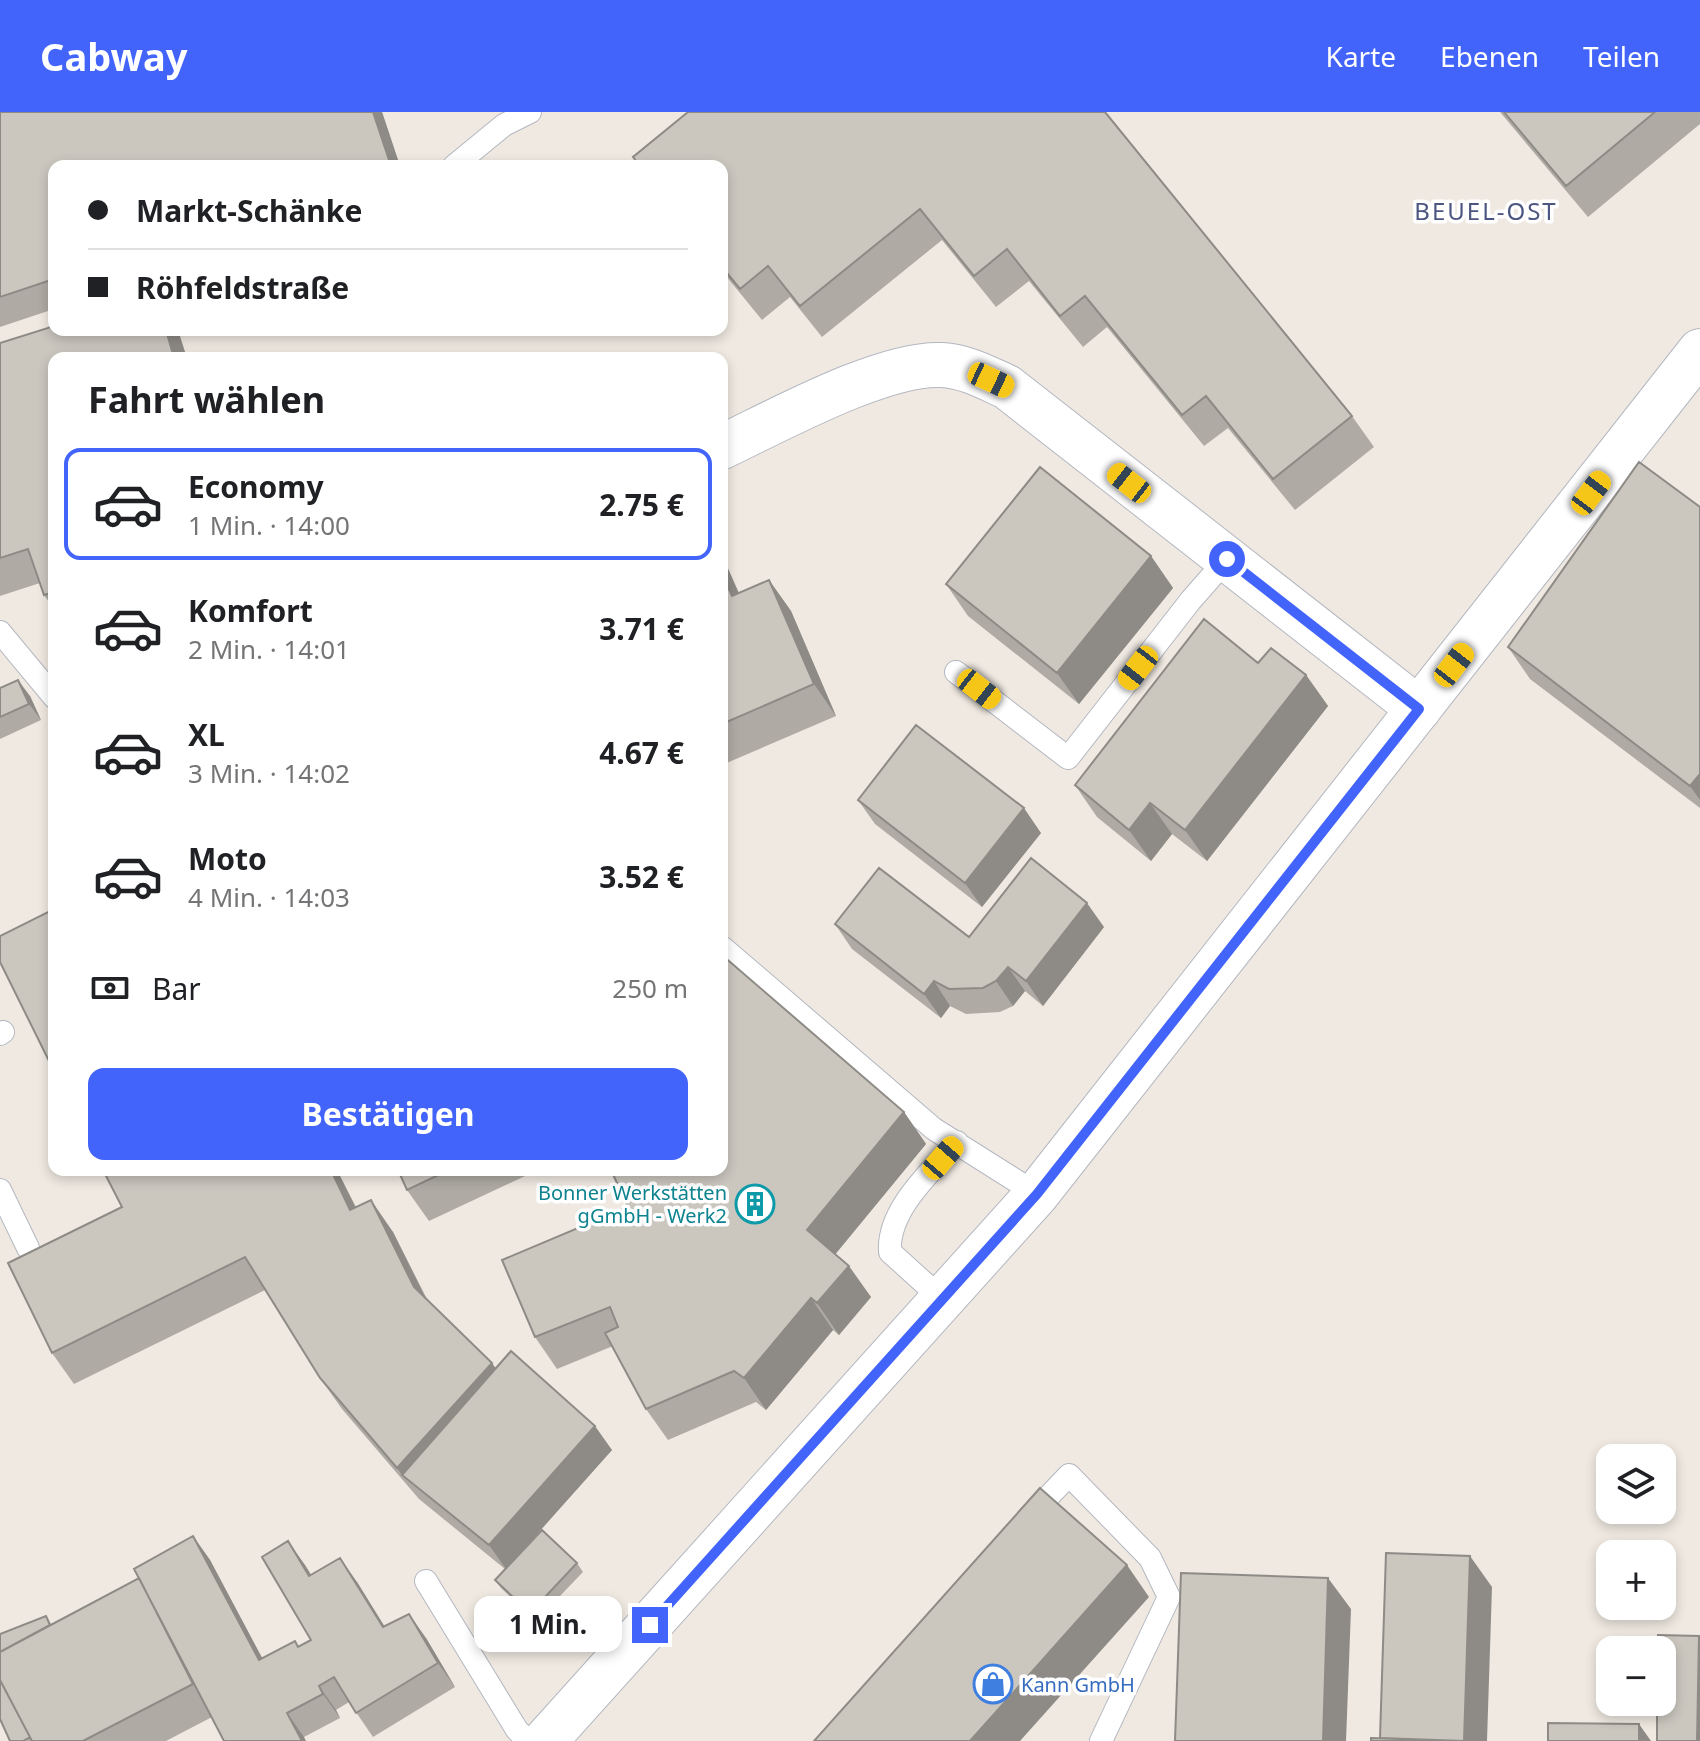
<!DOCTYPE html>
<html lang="de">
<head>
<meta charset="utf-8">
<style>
  :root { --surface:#fff; --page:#f6f6f6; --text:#202124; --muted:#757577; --line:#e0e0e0; --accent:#4264fb }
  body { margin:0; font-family:"Noto Sans",sans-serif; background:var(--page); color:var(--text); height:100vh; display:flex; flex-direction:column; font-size:30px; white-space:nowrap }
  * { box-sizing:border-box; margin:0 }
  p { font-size:26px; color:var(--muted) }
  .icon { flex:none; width:44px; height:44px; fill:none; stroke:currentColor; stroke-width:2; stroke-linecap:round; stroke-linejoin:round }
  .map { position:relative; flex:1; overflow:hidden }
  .sheet { position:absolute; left:48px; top:240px; width:680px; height:824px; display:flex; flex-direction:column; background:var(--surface); border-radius:16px; box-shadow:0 4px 12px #0003 }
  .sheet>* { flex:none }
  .hud { position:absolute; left:48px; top:48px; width:680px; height:176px; border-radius:16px; box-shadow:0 4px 12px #0003; display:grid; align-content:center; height:176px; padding:0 40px; background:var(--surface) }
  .tools { position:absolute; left:1596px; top:1332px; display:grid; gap:16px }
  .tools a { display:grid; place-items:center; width:80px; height:80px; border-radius:16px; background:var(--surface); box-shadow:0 4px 12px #0003; font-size:40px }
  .end { position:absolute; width:36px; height:36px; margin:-18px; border:10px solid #4264fb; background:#fff; box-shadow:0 0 0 4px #fff }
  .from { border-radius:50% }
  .bubble { position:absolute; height:56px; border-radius:16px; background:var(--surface); box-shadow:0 4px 12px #0003; font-size:26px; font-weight:700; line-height:56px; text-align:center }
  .car { position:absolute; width:24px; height:48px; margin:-24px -12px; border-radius:10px; box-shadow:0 0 6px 2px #0007; background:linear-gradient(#f5c518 24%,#345 0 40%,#f5c518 0 76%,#345 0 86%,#f5c518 0) }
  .hud b { display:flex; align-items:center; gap:28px; height:76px; font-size:30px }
  .hud b+b { border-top:2px solid var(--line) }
  .hud i { width:20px; height:20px; background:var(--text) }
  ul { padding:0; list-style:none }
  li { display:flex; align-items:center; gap:24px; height:112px; margin:0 16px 12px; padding:0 24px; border:4px solid transparent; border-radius:16px }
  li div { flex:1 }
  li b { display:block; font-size:30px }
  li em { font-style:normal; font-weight:700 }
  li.current { border-color:var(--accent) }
  li>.icon { width:72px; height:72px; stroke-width:1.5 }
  h2 { padding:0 40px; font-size:36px; line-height:96px }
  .pay { display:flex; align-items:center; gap:20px; height:88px; padding:0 40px; font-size:30px }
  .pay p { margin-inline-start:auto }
  .button { display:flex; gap:16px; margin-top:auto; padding:16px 40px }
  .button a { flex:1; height:92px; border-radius:16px; background:var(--accent); color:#fff; font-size:32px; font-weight:700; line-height:92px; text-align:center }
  header { display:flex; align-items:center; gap:48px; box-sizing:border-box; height:112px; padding:0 40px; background:var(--accent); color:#fff }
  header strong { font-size:38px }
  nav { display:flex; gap:44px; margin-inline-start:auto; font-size:28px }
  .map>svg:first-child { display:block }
</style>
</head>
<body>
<header>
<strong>Cabway</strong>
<nav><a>Karte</a><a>Ebenen</a><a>Teilen</a></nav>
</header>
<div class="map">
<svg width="1700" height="1629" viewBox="0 0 1700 1629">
  <rect width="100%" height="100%" fill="#efe9e1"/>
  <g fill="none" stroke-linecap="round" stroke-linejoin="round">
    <defs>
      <path id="service" d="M454,54L504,13L530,0
        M0,520L54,585
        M956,560L1068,646L1191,488L1227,447
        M722,835L934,1017L1037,1082
        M0,922L3,920
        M0,1078L28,1136
        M942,1187L890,1140C887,1098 931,1060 957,1030
        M1028,1406L1069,1363L1150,1446L1169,1485L1101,1629
        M426,1469L517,1618L528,1629"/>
      <path id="minor" d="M722,335C777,309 883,250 942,253C965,254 987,266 1007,275L1419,597
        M545,1629L1037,1082L1700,239"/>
    </defs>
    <use href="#service" stroke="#b4b7c1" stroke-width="24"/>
    <use href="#minor" stroke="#b4b7c1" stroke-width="46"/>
    <use href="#service" stroke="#fff" stroke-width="22"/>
    <use href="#minor" stroke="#fff" stroke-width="44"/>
  </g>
  <path fill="#afaba4" d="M0,0H382L400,54H54V197L0,215Z
    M1105,0L1352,304L1374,335L1295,398L1228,316L1204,334L1107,215L1083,235L1029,169L996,195L942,128L822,225L790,185L762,208L722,159V54H639L633,45Z
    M1500,0H1700V12L1588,105Z
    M0,231L54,246V497L44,483L40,471L0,484Z
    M1700,395V696L1530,567L1508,535Z
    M722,443L739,481L769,468L791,499L836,604L722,653Z
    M1151,444L1173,476L1079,592L968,504L946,472Z
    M1258,551L1306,563L1328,594L1207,749L1172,722L1151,749L1097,705L1075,673Z
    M0,576L30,584L41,608L0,627Z
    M858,688L1041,721L982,795L875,712Z
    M835,812L969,825L1104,815L1043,894L1025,879L1013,894L1000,900L966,902L950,894L941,906L852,837Z
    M904,1000L926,1032L835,1142L871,1185L839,1223L833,1218L766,1298L756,1290L668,1328L646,1297L613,1234L557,1257L535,1225L628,1095Z
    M103,1058H337L356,1095L393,1120L427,1187L495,1256L612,1338L515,1446L577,1451L583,1460L536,1509L501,1476L495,1468L505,1457L419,1387L342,1297L320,1266L265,1178L74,1272L52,1241L122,1095Z
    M398,1058H538L429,1109L407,1078Z
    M193,1424L210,1448L262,1546L299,1534L311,1528L305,1453L311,1463L357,1470L385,1515L426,1526L455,1575L373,1625L349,1590L336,1598L340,1606L304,1625L212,1605L166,1629H10L46,1504L51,1512L139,1466Z"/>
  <path fill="#8e8b86" d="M373,0H382L400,54H391Z
    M166,218H178L187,246H174Z
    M722,443L754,516L732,484L722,462Z
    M1151,444L1173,476L1079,592L1057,561Z
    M769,468L791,499L836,604L814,572Z
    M1306,563L1328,594L1207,749L1185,718Z
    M18,568L30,584L41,608L29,592Z
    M1700,662V688L1690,674Z
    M1150,691L1172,722L1151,749L1129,718Z
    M1024,696L1041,721L982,795L965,771Z
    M1087,791L1104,815L1043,894L1026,869Z
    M1008,855L1025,879L1013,894L996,869Z
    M934,869L950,894L941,906L924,882Z
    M904,1000L926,1032L829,1150L807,1118Z
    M331,1058H337L372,1129L350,1098Z
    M371,1088L393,1120L436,1207L414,1175Z
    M849,1154L871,1185L839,1223L817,1191Z
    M811,1186L833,1218L766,1298L744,1266Z
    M492,1251L514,1282L402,1363L397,1356Z
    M595,1314L612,1338L506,1457L489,1433Z
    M193,1424L210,1448L276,1572L259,1548Z
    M288,1429L305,1453L326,1488L309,1464Z
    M1470,1444L1492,1475L1487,1629H1464Z
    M340,1446L357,1470L400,1540L383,1515Z
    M1127,1453L1149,1485L1020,1629H970Z
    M1328,1466L1351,1497L1346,1629H1323Z
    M409,1502L426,1526L455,1575L438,1551Z
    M1699,1524L1700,1526V1629H1697Z
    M319,1574L336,1598L340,1606L323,1582Z
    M287,1601L304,1625L306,1629H302Z
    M1639,1612L1651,1629H1639Z"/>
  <path fill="#cbc7bf" stroke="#8e8b86" stroke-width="2" d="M0,0H373L391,54H54V167L0,185Z
    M688,0H1105L1352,304L1273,367L1206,284L1182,303L1085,184L1060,204L1007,137L974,164L920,97L800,194L768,154L740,177L722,155V54H640L633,45Z
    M1504,0H1655L1566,74Z
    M54,214V218H166L174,246H54V480L44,483L28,437L0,446V231Z
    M1639,350L1700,395V662L1690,674L1508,535Z
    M1040,355L1151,444L1057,561L946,472Z
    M722,462L732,484L769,468L814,572L722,612Z
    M1204,507L1258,551L1271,536L1306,563L1185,718L1150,691L1129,718L1075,673Z
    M18,568L29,592L0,605V576Z
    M916,613L1024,696L965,771L858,688Z
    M1031,746L1087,791L1026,869L1008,855L996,869L983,876L949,877L934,869L924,882L835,812L879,756L969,825Z
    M54,797V959L0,850V824Z
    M722,843L904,1000L807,1118L849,1154L817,1191L811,1186L744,1266L734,1259L646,1297L605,1221L618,1215L610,1195L535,1225L502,1148L628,1095L611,1058H722Z
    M103,1058H331L350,1098L371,1088L414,1175L492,1251L397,1356L320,1266L245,1145L52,1241L8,1151L122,1095Z
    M398,1058H449L407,1078Z
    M511,1239L595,1314L489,1433L402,1363Z
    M1040,1376L1127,1453L970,1629H814Z
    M542,1418L577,1451L530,1501L495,1468Z
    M193,1424L259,1548L295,1529L298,1535L311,1528L262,1445L288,1429L309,1464L340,1446L383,1515L409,1502L438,1551L356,1601L334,1565L319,1574L323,1582L287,1601L302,1629H224L134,1457Z
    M1386,1441L1470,1444L1464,1629L1380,1626Z
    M1181,1461L1328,1466L1323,1629H1175Z
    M139,1466L193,1572L83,1629H32L0,1568V1540Z
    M46,1504L50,1513L0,1540V1522Z
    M1658,1523L1699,1524L1697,1629H1657V1590H1662V1538H1658Z
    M0,1568L30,1625L23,1629H10L0,1607Z
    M1548,1611L1639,1612V1629H1548Z
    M1371,1626L1457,1629H1371Z"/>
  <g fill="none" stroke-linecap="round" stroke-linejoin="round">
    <path stroke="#4264fb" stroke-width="10" d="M650,1513L1037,1082L1419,597L1227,447"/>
  </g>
  <defs>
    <symbol id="building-ring" viewBox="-11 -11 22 22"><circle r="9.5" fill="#fff" stroke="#0f9aa8" stroke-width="1.5"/><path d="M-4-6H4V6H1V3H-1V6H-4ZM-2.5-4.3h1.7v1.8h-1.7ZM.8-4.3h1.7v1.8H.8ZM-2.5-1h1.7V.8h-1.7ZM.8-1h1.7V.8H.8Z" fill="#0f9aa8"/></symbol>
    <symbol id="shop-ring" viewBox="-11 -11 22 22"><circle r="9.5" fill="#fff" stroke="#3f7fe0" stroke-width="1.5"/><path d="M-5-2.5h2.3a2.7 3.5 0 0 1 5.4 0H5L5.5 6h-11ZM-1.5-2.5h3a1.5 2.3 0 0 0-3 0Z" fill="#3f7fe0"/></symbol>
  </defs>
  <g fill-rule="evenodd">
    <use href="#building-ring" x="733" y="1070" width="44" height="44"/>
    <use href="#shop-ring" x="971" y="1550" width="44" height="44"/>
  </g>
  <g text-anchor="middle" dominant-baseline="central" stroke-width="7" stroke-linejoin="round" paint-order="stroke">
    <g font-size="20" fill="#0d838f" stroke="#fff" text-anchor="end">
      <text x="727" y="1080">Bonner Werkstätten<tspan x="727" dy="23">gGmbH - Werk2</tspan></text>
    </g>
    <g font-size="20" fill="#366cbe" stroke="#fff" text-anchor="start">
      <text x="1021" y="1572">Kann GmbH</text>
    </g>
    <g font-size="24" letter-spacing="2" fill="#4d5680" stroke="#fff">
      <text x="1486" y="98">BEUEL-OST</text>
    </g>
  </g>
</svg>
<div class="tools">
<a><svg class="icon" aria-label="layers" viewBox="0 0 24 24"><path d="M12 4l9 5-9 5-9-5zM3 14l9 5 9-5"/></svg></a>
<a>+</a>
<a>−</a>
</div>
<i class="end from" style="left:1227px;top:447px"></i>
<i class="end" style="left:650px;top:1513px"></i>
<div class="bubble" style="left:474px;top:1484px;width:148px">1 Min.</div>
<i class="car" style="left:991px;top:268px;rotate:115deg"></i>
<i class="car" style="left:1129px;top:371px;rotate:308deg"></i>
<i class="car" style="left:1591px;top:381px;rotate:37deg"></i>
<i class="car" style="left:1454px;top:553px;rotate:38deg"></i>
<i class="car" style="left:1138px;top:556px;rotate:218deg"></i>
<i class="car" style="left:979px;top:577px;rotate:128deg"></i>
<i class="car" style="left:943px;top:1046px;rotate:41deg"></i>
<div class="hud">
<b><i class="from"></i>Markt-Schänke</b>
<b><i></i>Röhfeldstraße</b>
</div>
<section class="sheet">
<h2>Fahrt wählen</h2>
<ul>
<li class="current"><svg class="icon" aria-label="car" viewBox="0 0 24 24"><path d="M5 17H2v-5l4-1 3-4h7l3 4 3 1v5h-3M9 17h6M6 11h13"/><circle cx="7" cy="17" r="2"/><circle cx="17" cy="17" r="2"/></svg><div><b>Economy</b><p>1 Min. · 14:00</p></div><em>2.75 €</em></li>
<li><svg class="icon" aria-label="car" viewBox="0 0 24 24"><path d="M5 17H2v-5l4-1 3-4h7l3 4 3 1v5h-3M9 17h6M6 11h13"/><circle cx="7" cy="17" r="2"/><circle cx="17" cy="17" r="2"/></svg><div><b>Komfort</b><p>2 Min. · 14:01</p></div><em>3.71 €</em></li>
<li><svg class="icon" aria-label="car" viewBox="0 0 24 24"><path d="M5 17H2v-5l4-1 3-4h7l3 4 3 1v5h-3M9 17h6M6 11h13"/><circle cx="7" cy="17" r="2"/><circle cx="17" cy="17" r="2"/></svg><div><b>XL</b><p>3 Min. · 14:02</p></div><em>4.67 €</em></li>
<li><svg class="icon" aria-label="car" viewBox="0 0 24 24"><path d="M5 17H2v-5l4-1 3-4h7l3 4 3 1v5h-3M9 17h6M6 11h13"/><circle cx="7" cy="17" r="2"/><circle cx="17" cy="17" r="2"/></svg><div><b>Moto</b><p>4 Min. · 14:03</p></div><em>3.52 €</em></li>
</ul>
<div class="pay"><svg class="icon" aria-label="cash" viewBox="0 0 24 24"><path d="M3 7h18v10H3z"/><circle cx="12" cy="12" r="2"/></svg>Bar<p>250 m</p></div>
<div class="button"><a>Bestätigen</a></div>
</section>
</div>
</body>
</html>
